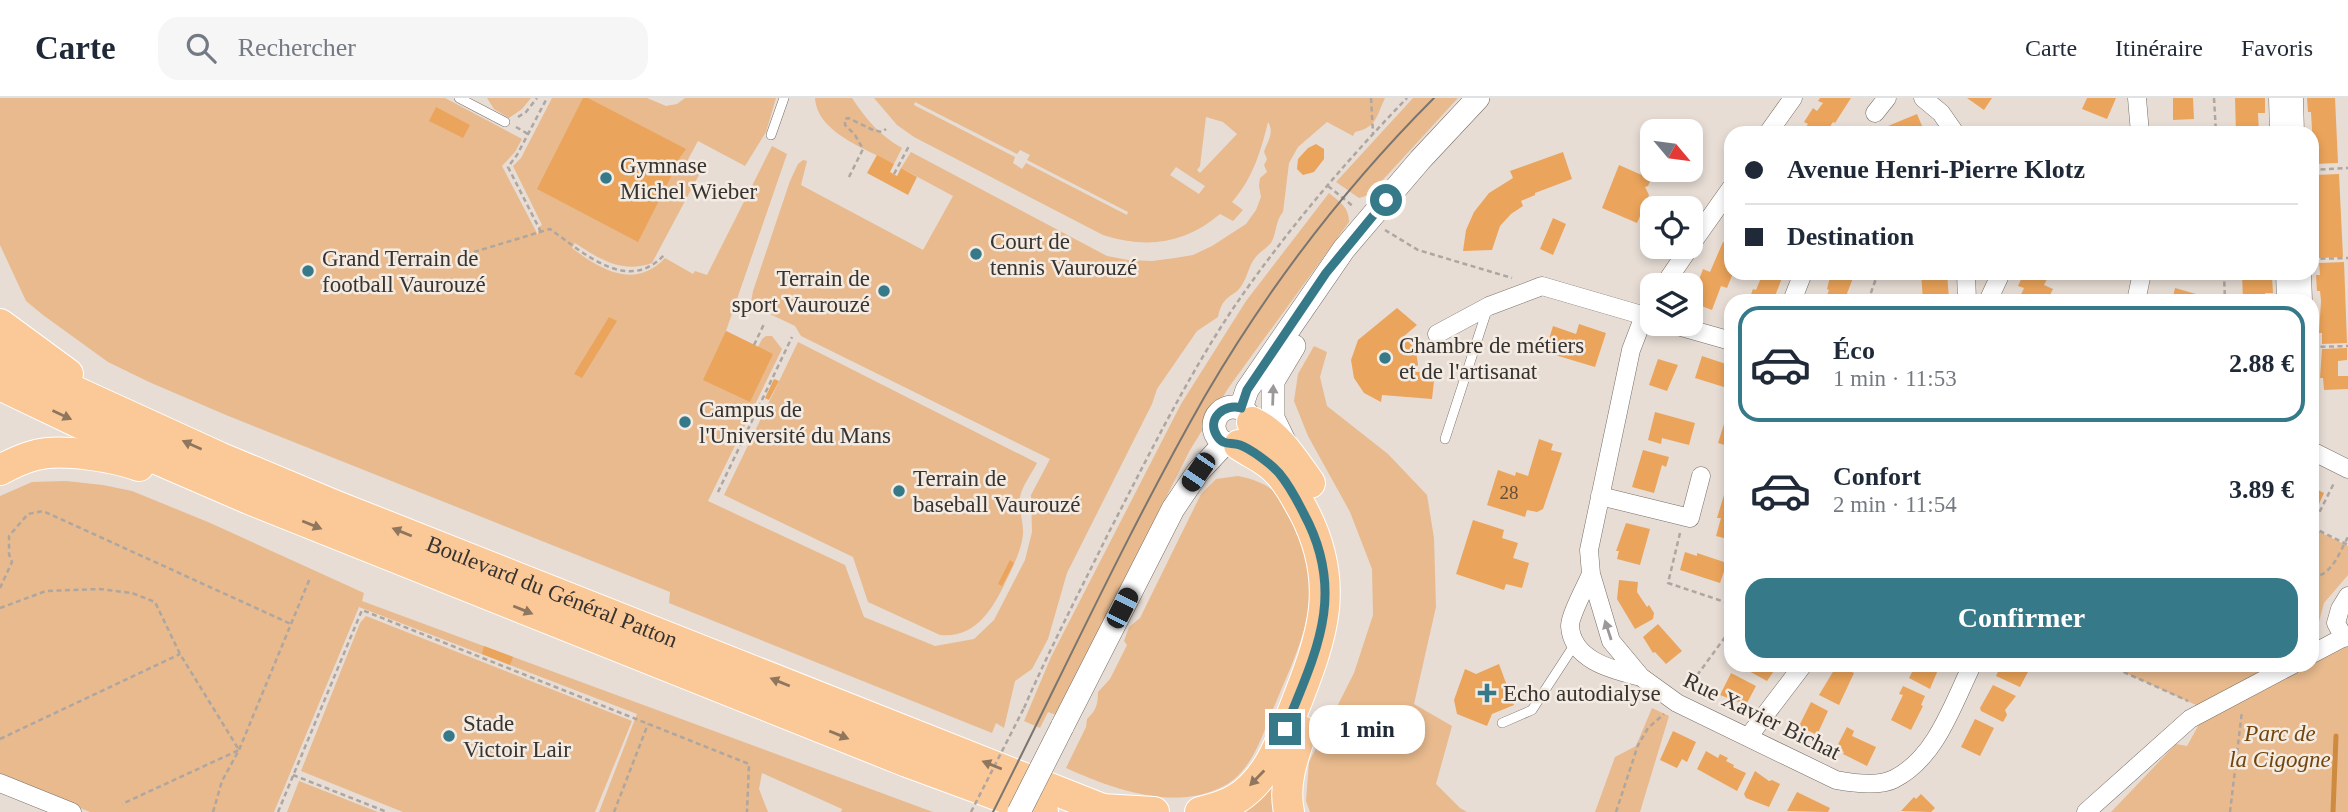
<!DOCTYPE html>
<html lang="fr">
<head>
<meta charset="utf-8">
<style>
  :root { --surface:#fff; --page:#f6f6f7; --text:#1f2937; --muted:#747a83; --line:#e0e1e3; --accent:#367a89 }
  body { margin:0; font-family:"Times New Roman",serif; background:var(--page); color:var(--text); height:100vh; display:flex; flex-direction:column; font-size:26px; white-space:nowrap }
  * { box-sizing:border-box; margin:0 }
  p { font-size:23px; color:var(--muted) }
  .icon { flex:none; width:38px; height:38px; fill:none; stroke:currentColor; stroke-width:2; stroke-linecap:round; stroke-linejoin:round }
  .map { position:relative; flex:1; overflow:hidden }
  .details { position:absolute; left:1724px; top:196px; width:595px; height:378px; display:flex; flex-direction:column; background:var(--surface); border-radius:21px; box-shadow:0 4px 10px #0003 }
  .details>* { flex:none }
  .hud { position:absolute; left:1724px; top:28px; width:595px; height:154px; border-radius:21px; box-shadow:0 4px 10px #0003; display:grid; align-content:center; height:154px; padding:0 21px; background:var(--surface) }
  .needle { width:46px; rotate:119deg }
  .controls { position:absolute; left:1640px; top:21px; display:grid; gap:14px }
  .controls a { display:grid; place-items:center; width:63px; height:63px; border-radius:14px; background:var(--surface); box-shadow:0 4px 10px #0003; font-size:35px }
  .end { position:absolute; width:32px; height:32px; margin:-16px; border:9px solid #367a89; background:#fff; box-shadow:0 0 0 4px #fff }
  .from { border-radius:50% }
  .bubble { position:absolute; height:49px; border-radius:21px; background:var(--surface); box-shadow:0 4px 10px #0003; font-size:23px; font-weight:600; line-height:49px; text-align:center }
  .car { position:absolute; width:21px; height:42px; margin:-21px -10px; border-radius:9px; box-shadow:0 0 5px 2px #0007; background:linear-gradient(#222 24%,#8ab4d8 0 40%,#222 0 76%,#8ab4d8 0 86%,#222 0) }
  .hud b { display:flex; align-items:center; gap:24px; height:66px; font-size:26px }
  .hud b+b { border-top:2px solid var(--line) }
  .hud i { width:18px; height:18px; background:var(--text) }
  ul { padding:12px 0 0; list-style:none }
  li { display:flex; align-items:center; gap:21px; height:116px; margin:0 14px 10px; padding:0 7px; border:4px solid transparent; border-radius:21px }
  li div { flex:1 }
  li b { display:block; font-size:26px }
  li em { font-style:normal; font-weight:600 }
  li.active { border-color:var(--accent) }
  li>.icon { width:63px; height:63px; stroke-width:1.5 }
  .action { display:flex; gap:14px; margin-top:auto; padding:14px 21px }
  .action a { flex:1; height:80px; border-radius:21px; background:var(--accent); color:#fff; font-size:28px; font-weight:600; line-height:80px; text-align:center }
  header { display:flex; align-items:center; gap:42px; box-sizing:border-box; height:98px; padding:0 35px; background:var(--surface); border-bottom:2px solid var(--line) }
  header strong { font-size:33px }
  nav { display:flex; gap:38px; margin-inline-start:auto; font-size:24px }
  .search { width:490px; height:63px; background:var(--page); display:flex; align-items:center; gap:18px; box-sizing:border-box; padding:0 24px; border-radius:21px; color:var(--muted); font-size:26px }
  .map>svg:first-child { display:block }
</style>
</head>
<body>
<header>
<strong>Carte</strong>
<div class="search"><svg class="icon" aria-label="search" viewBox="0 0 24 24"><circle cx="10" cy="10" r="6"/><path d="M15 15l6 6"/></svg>Rechercher</div>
<nav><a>Carte</a><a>Itinéraire</a><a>Favoris</a></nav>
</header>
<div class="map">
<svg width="2348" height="714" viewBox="0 0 2348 714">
  <rect width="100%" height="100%" fill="#e7ddd5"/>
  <path fill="#e8ba8e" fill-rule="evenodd" d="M0,0H445L522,41L515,54L502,68L538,137V130L542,127L513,68L521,60L552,0H647L666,8L677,6L685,0H776L766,34L745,68L698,43L685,67L700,75L652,165C623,176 599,161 575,145L572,150C601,172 635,192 665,160L693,176L695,173L707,177L772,48L787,56L726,233L772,256L758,249L762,241L766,238H772L782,251L708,403L845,467L864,519L935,548L974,541L994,522L1025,462L1032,434L1031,397L1050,361L801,238L795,228L755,209L751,204L753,193L790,83L798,66L803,62L807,63L801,87L923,152L953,98L901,70L911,54L1107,158L1128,162L1152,163L1175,160L1193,157L1212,148L1246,126L1256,112L1261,99L1259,88L1260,80L1267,74L1264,67L1267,61L1264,54C1267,44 1275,35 1268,24C1261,53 1253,80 1232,104L1243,112L1233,123L1220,116C1185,146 1146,151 1103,137L914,39L897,27L874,0H1385C1376,19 1377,29 1355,34L1353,38L1327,24L1298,49L1289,65L1283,114C1275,123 1277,135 1271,145C1266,151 1259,154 1255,160C1249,167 1248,177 1243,185C1236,200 1223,194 1218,219L1197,233L1157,291L1152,306L1067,475L1048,541L1032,571L1015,583L1004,630L996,625L992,635L669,505L670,494L226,317L149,284L108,264L43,217L26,203L0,147ZM915,4L1017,56L1020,52L1030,57L1027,62L1128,114L1127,117L1026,65L1022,71L1013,65L1015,59L914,7ZM1206,19L1223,24L1237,36L1200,75L1197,72L1200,68ZM1176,69L1205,88L1199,96L1170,77Z
    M487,0H531L522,11L509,20L494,11Z
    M815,0H852C866,21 880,38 902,50L894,66C867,51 817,35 815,0Z
    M1413,0H1458L1369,97L1359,100L1336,84Z
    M1329,95C1340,104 1349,109 1349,124L1229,289L1190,352L1056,617L1048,614L1040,630L1024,623L1051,559L1181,306L1246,203Z
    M798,244L1037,365C1032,375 1022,388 1020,399C1018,411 1024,424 1023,437C1021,453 1013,469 1006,483C993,511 975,541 940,537L868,504L853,459L724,397Z
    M1314,248L1327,254L1320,279L1327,308L1388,356L1427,397L1434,440L1436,509L1414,606L1452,628L1436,686L1460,710L1467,714H1310L1306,703L1309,664L1354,575L1373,517L1372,471L1350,414L1308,338L1294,303L1298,276Z
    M1238,378C1272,385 1281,396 1295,427C1301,441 1310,461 1311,477C1314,522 1291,568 1274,609C1262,637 1253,672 1224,688C1175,714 1113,691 1066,670L1086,629L1087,621C1096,613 1098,606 1098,594L1110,581L1127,547L1124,543L1129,529L1140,520L1201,396L1216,381Z
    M66,383L103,387L132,393L208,424L364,495L362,503L933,714H841L842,711L762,675L759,691L768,714H599L637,616L359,509L274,714H90L0,677V398L32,384Z
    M2312,430L2348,448V477L2324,505L2312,549Z
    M366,518L632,623L595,714H403L301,673L360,525Z
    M2348,537V714H2111L2176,646L2187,648L2207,612L2108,567H2312V556Z
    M1652,610L1669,618L1640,714H1595L1615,659L1636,648Z
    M1272,678L1277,714H1229Z
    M299,683L378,714H287Z"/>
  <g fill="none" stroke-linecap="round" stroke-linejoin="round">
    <path stroke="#ce8a3f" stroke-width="5" d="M2333,714L2336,638"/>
  </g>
  <path fill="#eba45b" d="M583,0H588L686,51L674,68L676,69L638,144L537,91Z
    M1820,0H1851L1835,25L1833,24L1826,35H1806L1803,33L1808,26L1804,24L1813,10L1817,13L1823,5L1818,3Z
    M1967,0H1992L1984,12Z
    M2087,0H2116L2107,21L2082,11Z
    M2173,0H2193L2194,21L2173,22Z
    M2235,0H2265V15H2258L2259,35H2236Z
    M2307,0H2335L2338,65L2314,66L2311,14H2308Z
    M436,9L470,27L463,40L429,23Z
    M1917,16L1925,35H1890L1888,28Z
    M2198,31V35H2176V32Z
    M1316,46L1324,51V61L1314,74L1303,77L1297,71L1298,61L1308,50Z
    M1563,54L1572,81L1535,95V97L1521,103L1523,108L1511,116L1500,128L1492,152L1463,153L1466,132L1474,114L1489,95L1513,80L1510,73Z
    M877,57L894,66L890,74L897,78L901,70L917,79L908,97L867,75Z
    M1619,67L1651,81L1648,88L1645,89L1649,97L1637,125L1602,110Z
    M2339,76L2343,159L2319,160L2318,147H2314V130H2317L2316,104H2313L2312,89H2315V77Z
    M1553,120L1566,126L1553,157L1540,151Z
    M1723,144L1731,147V175H1733L1727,190L1721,188L1712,212L1691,204L1703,171L1710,174Z
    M2344,164L2347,245L2322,246V235H2319L2321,203L2320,193H2317L2316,177H2320L2319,165Z
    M1763,175H1784L1773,203H1750L1749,202L1753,191L1756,192Z
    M1831,175H1855L1846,198L1849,199L1847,203H1834L1826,200L1829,192L1827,191Z
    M1921,175H1947L1949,201L1923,203Z
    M2024,175H2050L2044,187L2053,191L2047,203H2018L2024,190L2018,188Z
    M2242,175H2267V179H2272L2273,195H2265V203H2243Z
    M2175,190L2196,196L2194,203H2172Z
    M1397,210L1417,227L1403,239L1411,246L1416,254L1418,266L1416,274H1435L1432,301L1382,297L1381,304L1364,295L1354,280L1351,262L1358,242Z
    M609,219L617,223L582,280L574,276Z
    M1579,226L1606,235L1595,269L1545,254L1553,228L1576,236Z
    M726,233L773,256L750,304L703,282Z
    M2347,250V262L2338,263V278H2348V291L2324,292L2323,280H2320L2322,251Z
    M1702,258L1726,266L1727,264L1731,265V287L1728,286L1727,290L1695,280Z
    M1658,261L1678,267L1667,293L1649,287Z
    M774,281L779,283L769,302L765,300Z
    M1655,314L1695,325L1689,347L1662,340L1661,346L1648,342Z
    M1724,326L1731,328V349L1718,345Z
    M1539,341L1553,346L1551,352L1562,355L1543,411L1537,414L1527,412L1525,419L1487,407L1498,372L1515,378L1516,374L1528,378Z
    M1643,352L1669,359L1666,369L1662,367L1654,395L1632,389Z
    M1730,377H1731V442L1716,438L1721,420H1717Z
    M2312,384L2316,386L2314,390L2324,395L2314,417L2312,416Z
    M1473,422L1504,432L1502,440L1518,445L1513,460L1529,465L1522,490L1506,486L1504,492L1456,476Z
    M1626,425L1650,431L1640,467L1617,461L1619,453H1616Z
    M1685,454L1697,458V455L1727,465L1720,485L1680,472Z
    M1010,462L1014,465L1002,488L998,486Z
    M1619,482L1638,484L1637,494L1647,509L1649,507L1654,515L1653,521L1635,531L1617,501Z
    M1658,526L1682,553L1666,566L1655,554L1653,555L1643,539Z
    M484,548L513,559L510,567L482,556Z
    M1499,566L1514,607L1492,616L1487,628L1457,616L1454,602L1465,571L1476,576Z
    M1750,567H1778L1767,583L1747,572Z
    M1837,567L1854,575L1839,607L1819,597Z
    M1916,567H1940L1930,591L1909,580Z
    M2001,567H2035L2030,570L2020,589L1996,578Z
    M1731,575L1756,588L1746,607L1720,597Z
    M1993,587L2016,598L2005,612L2007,617L2003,624L1981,613L1980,610Z
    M1903,588L1925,598L1921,607L1923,608L1911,632L1891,622L1903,597L1899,596Z
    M1811,604L1828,613L1817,637L1799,628Z
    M1975,621L1994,630L1980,658L1961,649Z
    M1847,629L1854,633L1852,638L1876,649L1867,668L1843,656L1844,654L1836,650Z
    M1673,633L1696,644L1687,664L1682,661L1677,670L1660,662Z
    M1706,653L1718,660L1720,656L1728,660L1726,663L1734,667L1733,669L1746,675L1737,693L1697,671Z
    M1755,673L1769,683L1772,682L1780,686L1769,709L1746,700L1744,696Z
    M1797,694L1830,710L1828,714L1787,713Z
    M1921,696L1935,710L1931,714L1901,713L1914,699L1916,701Z"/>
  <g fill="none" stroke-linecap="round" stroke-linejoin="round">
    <defs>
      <path id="service" d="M459,0L505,24
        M771,37L784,0
        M1445,341L1488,209
        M1502,625L1532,612L1575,546"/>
      <path id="minor" d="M1923,0L1941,15L1955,35
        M2137,0L2140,35
        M2278,0L2279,35
        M2294,0L2295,35
        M1875,15L1887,0
        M1768,35L1793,0
        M1690,148L1731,90
        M1966,175L1967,203
        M2285,175L2286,203
        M2302,175L2303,203
        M1664,187L1690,149
        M1792,203L1803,175
        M1988,203L2001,175
        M2136,203L2142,175
        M1652,205L1644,218L1631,252L1589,452L1591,476L1611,543L1641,579L1677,605L1836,682C1852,685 1879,689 1894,681C1936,660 1953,606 1972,567
        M1671,226L1731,243
        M1437,236L1489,208L1542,188L1652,220
        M2312,353L2348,371
        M1600,398L1690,420L1701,378
        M1591,476C1586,488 1570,517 1570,528C1572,563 1614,572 1641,579
        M2344,540L2336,525L2340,511L2348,498
        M2312,556L2348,537
        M1749,638L1803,567
        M0,685L72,714
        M2086,714L2190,621L2292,567"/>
      <path id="tertiary" d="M1214 328a19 19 0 1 1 38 0a19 19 0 1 1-38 0Z
        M1241,310L1247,292L1344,151L1420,62L1478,0
        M1285,345L1273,320V283L1294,248
        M1062,629L1173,411L1198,374L1225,345"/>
      <g id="trunk">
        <path d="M0,226L68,276"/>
        <path id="s1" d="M0,259L219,359L334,407L1110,714"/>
        <path d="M0,287L138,353L249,401L907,664L1043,714"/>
        <path d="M1252,324C1278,336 1294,363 1310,385"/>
        <path d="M0,372C11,366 24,360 36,357C61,350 115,359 139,368"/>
        <path d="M1101,711L1154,714"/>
        <path d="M1200,714C1212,711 1225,708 1236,701C1268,682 1282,641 1295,608C1323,537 1341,486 1304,414C1296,400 1289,385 1278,374C1267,361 1252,356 1239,347"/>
        <path d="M1289,714C1283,686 1293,659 1302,633"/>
      </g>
    </defs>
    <use href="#service" stroke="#766e66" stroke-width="10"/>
    <use href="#minor" stroke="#766e66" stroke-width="19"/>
    <use href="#tertiary" stroke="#766e66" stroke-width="24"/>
    <use href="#trunk" stroke="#fff" stroke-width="32"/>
    <path stroke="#aea6a0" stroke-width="2.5" stroke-dasharray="5 3.5" stroke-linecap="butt" d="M1371,0L1373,35
      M2214,0L2216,35
      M518,19L526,14L537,0
      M516,29L528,36
      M2312,72L2348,70
      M894,76L910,46
      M849,79L863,51L855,37L845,27V21L848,20L873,32L882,34L886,31
      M1328,88L1354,109
      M1385,132L1418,152L1512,180
      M541,134L508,69L517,57L547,0
      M474,154L550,131C584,155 628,197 665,156
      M2312,161L2348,160
      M2224,175L2225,203
      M1868,203L1878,175
      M754,247L764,226
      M2312,249L2348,248
      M718,394L792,239
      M2312,429L2334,385
      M2312,429L2348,447
      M1680,435L1668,485L1731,506
      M2312,479C2332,478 2339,455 2348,439
      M0,490L12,464L9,456V438L28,416L43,413L291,526
      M0,510L46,493L99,491L132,495L155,504L180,556L239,652L122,706
      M2108,567L2188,603
      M1687,591L1731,531
      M1024,610C1050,550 1080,493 1109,434C1148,359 1185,283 1232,212C1283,137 1344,65 1407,0
      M0,641L180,556
      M293,677L387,714
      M213,714L222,683L239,652L310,480
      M278,714L362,512L749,666L747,714
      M614,714L648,626
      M1616,714L1638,647L1648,630L1664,616
      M2230,714L2242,613"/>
    <use href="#service" stroke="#fff" stroke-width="9"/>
    <use href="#minor" stroke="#fff" stroke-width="18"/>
    <use href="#tertiary" stroke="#fff" stroke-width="23"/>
    <use href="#trunk" stroke="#fbc897" stroke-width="30"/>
    <path stroke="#7b7570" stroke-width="2" d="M993,714C1063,575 1128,433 1205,298C1268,190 1345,89 1434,0"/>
    <defs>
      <path id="tertiary-bridge" d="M1019,714L1062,629"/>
    </defs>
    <use href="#tertiary-bridge" stroke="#766e66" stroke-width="24" stroke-linecap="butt"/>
    <path stroke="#aea6a0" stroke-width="2.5" stroke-dasharray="5 3.5" stroke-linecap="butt" d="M971,714L1024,610"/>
    <use href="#tertiary-bridge" stroke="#fff" stroke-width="23"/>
  </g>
  <defs><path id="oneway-solid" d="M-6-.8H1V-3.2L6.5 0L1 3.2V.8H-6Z" transform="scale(1.75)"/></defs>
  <g fill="#9b9998">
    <use href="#oneway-solid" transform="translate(1273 297) rotate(-88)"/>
    <use href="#oneway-solid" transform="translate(1608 532) rotate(-108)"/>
  </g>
  <g fill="#8f765e">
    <use href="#oneway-solid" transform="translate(62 317) rotate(25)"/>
    <use href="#oneway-solid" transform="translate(192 347) rotate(-156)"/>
    <use href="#oneway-solid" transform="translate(312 427) rotate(22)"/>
    <use href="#oneway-solid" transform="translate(402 434) rotate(-158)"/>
    <use href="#oneway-solid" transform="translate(523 512) rotate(22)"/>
    <use href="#oneway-solid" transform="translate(780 584) rotate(-158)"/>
    <use href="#oneway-solid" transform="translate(839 637) rotate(22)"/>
    <use href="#oneway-solid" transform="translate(992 667) rotate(-158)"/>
    <use href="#oneway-solid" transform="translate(1257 680) rotate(134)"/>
  </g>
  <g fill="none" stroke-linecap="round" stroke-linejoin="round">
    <path stroke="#367a89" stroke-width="9" d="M1285,631C1316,554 1347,496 1304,416C1297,402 1289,387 1279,375C1271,366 1251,351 1240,347C1231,344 1223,348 1217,338C1206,321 1224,305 1241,310L1247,292L1326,175L1386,102"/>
  </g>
  <g fill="#367a89" stroke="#f4ebe2" stroke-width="2.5">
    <circle cx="606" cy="80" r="7"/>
    <circle cx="976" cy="156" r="7"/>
    <circle cx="308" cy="173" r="7"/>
    <circle cx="884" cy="193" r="7"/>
    <circle cx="1385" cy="260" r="7"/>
    <circle cx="685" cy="324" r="7"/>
    <circle cx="899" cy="393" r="7"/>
    <path d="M1483.5 584.5h7v7h7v7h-7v7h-7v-7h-7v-7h7z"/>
    <circle cx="449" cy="638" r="7"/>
  </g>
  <g text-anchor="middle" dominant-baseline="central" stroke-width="5" stroke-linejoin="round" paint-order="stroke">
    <g font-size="19" fill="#644f3b">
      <text x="1509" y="394">28</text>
    </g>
    <g font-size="23" fill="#373330" stroke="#f4ebe2" text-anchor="start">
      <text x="620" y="67">Gymnase<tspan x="620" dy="26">Michel Wieber</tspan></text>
      <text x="990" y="143">Court de<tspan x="990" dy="26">tennis Vaurouzé</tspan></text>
      <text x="322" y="160">Grand Terrain de<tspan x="322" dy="26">football Vaurouzé</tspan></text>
      <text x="870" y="180" text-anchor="end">Terrain de<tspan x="870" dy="26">sport Vaurouzé</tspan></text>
      <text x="1399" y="247">Chambre de métiers<tspan x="1399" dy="26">et de l'artisanat</tspan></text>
      <text x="699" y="311">Campus de<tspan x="699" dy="26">l'Université du Mans</tspan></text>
      <text x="913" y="380">Terrain de<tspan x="913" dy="26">baseball Vaurouzé</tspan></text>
      <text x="1503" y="595">Echo autodialyse</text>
      <text x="463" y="625">Stade<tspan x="463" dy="26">Victoir Lair</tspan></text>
    </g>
    <g font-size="23" fill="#373330" stroke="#f4ebe2">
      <text stroke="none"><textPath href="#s1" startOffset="600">Boulevard du Général Patton</textPath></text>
      <text transform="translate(1762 618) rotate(26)">Rue Xavier Bichat</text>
    </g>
    <g font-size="23" font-style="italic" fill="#72440b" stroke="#f4ebe2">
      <text x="2280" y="635">Parc de<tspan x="2280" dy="26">la Cigogne</tspan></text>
    </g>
  </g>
</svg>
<div class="controls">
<a><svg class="needle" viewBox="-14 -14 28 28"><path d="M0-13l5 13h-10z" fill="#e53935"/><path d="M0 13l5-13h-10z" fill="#747a83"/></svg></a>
<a><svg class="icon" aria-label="locate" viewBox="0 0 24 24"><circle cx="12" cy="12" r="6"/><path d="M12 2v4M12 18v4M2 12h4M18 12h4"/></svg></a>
<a><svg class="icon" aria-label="layers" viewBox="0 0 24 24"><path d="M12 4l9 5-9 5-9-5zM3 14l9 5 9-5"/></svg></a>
</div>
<i class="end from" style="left:1386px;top:102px"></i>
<i class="end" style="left:1285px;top:631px"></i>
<div class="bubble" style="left:1309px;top:607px;width:116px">1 min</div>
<i class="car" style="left:1198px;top:374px;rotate:214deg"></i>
<i class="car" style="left:1122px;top:510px;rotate:27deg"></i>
<div class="hud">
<b><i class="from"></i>Avenue Henri-Pierre Klotz</b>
<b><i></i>Destination</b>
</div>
<section class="details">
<ul>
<li class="active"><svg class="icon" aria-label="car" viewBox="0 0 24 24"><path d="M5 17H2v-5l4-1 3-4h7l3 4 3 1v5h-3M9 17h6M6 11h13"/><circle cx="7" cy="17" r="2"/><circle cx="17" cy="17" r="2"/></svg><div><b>Éco</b><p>1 min · 11:53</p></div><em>2.88 €</em></li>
<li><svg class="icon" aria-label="car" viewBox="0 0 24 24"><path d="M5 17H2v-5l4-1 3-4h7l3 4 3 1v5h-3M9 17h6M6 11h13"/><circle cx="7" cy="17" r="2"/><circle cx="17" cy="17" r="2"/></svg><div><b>Confort</b><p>2 min · 11:54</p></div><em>3.89 €</em></li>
</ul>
<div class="action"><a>Confirmer</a></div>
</section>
</div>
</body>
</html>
